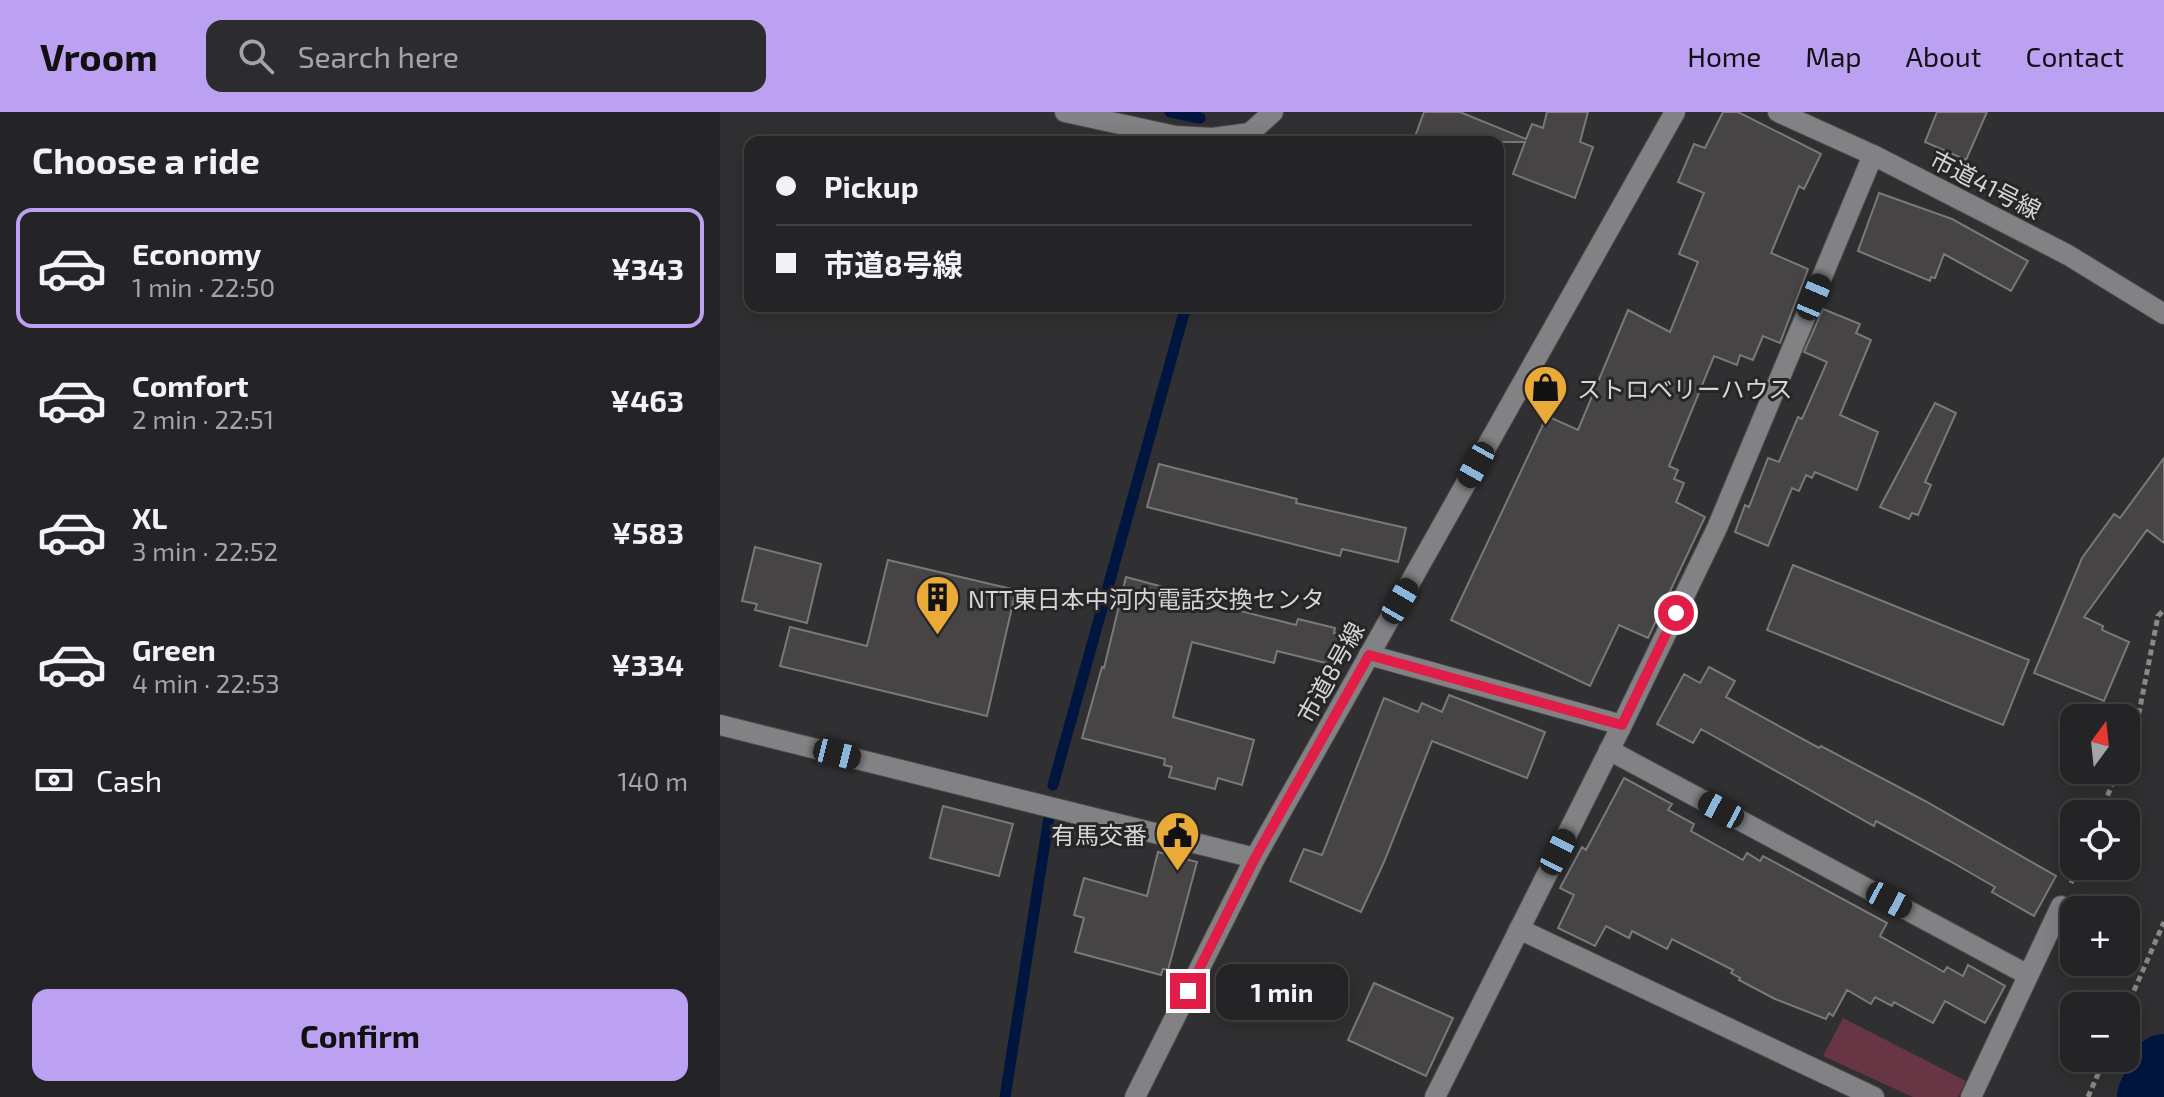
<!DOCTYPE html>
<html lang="en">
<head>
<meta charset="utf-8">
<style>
  :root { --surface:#242325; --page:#2c2b2d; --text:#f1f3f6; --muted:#a3a4a7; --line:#414042; --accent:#bca0f2 }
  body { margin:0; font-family:"Exo 2","Noto Sans JP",sans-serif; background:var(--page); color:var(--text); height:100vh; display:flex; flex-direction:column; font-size:30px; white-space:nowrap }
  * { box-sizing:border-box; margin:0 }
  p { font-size:26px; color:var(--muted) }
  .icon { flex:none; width:44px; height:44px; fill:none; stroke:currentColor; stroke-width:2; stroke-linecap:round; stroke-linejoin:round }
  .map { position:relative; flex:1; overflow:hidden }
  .panel { display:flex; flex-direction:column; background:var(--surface); width:720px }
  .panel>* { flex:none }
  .top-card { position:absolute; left:24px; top:24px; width:760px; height:176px; border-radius:16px; box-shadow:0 4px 20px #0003,0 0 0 2px var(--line); display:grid; align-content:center; height:176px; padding:0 32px; background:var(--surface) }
  .needle { width:52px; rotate:15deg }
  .buttons { position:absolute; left:1340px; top:592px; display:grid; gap:16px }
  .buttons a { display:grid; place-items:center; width:80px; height:80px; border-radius:16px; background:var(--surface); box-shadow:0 4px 20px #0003,0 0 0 2px var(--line); font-size:40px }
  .end { position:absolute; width:36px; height:36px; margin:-18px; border:10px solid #e11d48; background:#fff; box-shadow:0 0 0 4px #fff }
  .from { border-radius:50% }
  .bubble { position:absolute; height:56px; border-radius:16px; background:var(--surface); box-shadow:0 4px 20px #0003,0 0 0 2px var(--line); font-size:26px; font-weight:700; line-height:56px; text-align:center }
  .car { position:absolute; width:24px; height:48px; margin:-24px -12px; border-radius:10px; box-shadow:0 0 6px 2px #0007; background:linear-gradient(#222 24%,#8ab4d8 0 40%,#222 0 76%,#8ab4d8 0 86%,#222 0) }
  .top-card b { display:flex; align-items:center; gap:28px; height:76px; font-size:30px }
  .top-card b+b { border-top:2px solid var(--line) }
  .top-card i { width:20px; height:20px; background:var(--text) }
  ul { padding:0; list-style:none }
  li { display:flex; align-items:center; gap:24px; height:120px; margin:0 16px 12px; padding:0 16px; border:4px solid transparent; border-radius:16px }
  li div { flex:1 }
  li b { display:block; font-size:30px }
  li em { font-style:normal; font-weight:700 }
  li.selected { border-color:var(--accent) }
  li>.icon { width:72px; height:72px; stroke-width:1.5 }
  h2 { padding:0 32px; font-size:36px; line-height:96px }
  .pay { display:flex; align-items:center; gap:20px; height:88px; padding:0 32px; font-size:30px }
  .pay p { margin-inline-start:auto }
  .cta { display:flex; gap:16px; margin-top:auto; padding:16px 32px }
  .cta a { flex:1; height:92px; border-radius:16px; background:var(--accent); color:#111; font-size:32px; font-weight:700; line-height:92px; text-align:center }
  header { display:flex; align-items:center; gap:48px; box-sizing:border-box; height:112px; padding:0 40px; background:var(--accent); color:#111 }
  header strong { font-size:38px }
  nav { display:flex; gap:44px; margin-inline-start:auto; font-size:28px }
  .search { width:560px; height:72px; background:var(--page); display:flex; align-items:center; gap:20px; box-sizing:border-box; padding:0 28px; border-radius:16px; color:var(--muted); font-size:30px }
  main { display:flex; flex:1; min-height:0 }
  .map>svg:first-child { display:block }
</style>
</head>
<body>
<header>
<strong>Vroom</strong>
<div class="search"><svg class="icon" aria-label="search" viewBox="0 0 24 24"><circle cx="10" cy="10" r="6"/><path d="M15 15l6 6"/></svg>Search here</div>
<nav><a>Home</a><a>Map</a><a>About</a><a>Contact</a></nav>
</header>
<main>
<section class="panel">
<h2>Choose a ride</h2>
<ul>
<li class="selected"><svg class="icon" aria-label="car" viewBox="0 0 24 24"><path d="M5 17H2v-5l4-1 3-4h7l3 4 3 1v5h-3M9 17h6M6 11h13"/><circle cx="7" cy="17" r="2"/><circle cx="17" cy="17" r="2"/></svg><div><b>Economy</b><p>1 min · 22:50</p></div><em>¥343</em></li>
<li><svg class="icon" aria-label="car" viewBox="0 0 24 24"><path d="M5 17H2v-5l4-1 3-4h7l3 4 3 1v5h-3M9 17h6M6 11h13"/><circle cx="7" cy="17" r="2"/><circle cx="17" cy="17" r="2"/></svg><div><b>Comfort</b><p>2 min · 22:51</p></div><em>¥463</em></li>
<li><svg class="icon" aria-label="car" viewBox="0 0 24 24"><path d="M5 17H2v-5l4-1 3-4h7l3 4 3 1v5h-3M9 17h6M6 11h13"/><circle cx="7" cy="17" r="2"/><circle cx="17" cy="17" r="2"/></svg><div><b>XL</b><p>3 min · 22:52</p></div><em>¥583</em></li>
<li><svg class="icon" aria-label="car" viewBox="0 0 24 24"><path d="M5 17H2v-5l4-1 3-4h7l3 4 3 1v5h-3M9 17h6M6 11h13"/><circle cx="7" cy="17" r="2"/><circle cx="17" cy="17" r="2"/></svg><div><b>Green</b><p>4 min · 22:53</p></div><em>¥334</em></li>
</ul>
<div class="pay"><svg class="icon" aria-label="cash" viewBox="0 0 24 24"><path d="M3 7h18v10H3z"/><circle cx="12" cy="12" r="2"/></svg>Cash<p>140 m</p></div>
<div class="cta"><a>Confirm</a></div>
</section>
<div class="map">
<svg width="1444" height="985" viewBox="0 0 1444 985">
  <rect width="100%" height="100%" fill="#302f31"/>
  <path fill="#683545" d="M1123,906L1246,969L1238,985H1193L1103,944Z"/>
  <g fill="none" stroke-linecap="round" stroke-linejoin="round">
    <path stroke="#00163f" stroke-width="11" d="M450,0L480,6
      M333,673L466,194
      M285,985L329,705"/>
    <path stroke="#00163f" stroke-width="68" d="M1431,985L1444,956"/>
  </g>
  <path fill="#474446" stroke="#7b787a" stroke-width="2" d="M704,0H740L806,27L812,12L823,16L827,0H868L860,30L873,35L855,86L793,62L805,30H693Z
    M1003,0H1018L1101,42L1084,77L1079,74L1051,141L1088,157L1060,231L1043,224L1033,248L1020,243L1017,253L994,244L949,354L958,358L954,367L964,371L956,390L985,405L928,526L899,513L870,574L731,508L827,304L858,318L908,198L950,220L978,150L959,142L984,81L958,70L974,32L985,36Z
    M1217,0H1267L1246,48L1205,30Z
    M1159,81L1232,107L1308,149L1291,179L1224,142L1215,166L1211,165L1210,169L1138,139Z
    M1103,197L1140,212L1136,221L1151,228L1120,303L1158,320L1137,378L1095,360L1092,366L1086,363L1079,379L1072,376L1048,434L1015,420L1025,393L1029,395L1048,346L1059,350L1078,305L1082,307L1107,250L1084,240Z
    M1215,291L1236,301L1205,370L1211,373L1198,403L1192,401L1189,407L1160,395Z
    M1444,346V431L1427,418L1364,505L1383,514L1382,518L1409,530L1384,589L1314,561L1362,446L1394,402L1400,406Z
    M439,352L577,387L576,391L686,416L678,450L622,437L620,444L427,395Z
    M35,435L101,452L87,511L35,498L37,492L22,489Z
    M168,448L296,478L267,604L60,554L70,515L147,534Z
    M1073,453L1309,548L1283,613L1047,518Z
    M406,465L447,476L446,480L576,513L578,507L615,516L614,521L626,524L618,554L557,539L554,551L472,530L453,605L534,628L522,673L498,666L495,677L449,665L452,655L444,653L445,647L362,626L382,555L384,556Z
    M989,555L1015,569L1006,585L1099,636L1101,634L1205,689L1336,764L1314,804L1272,780L1275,775L1228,748L1156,709L1154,714L981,617L973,631L937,612L964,562L980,571Z
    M729,583L825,620L807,666L712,629L664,750L641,800L570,769L584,737L602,743L664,586L698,600L702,591L722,600Z
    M904,666L952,692L948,698L974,712L971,719L1023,748L1027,741L1040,749L1043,744L1167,811L1160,824L1224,860L1227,855L1243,864L1248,853L1285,874L1265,911L1225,889L1213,911L1174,890L1172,894L1155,885L1151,892L1127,878L1113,904L1109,901L1106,907L1055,887L1019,868L1020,866L1011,861L1013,858L952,827L947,837L912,819L909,826L886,814L875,834L838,816L854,783L840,776L862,735L866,738Z
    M223,694L293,712L279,764L210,746Z
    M438,740L477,750L448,858L443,857L441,863L355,840L364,806L354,803L364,766L427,784Z
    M654,871L733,906L706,964L628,928Z"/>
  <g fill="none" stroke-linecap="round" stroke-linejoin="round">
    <defs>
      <path id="service" d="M889,638L1308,863
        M1251,985L1341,794"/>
      <path id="minor" d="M345,0L455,24L493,26L530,21L553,0
        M649,543L902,613
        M0,613L535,746
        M799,817L1154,985
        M715,985L902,613L997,416L1153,43"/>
      <path id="tertiary" d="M1058,0L1153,43L1348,143L1444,202
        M415,985L535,746L955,0"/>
    </defs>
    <use href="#service" stroke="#4d4c4e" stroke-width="22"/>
    <use href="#minor" stroke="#4d4c4e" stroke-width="22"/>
    <use href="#tertiary" stroke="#4d4c4e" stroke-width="22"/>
    <path stroke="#89898a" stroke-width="5" stroke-dasharray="6 4" stroke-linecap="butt" d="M1406,640L1416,616L1438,504L1444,498
      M1380,702L1398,658
      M1351,771L1358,754
      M1406,897L1444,810
      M1368,985L1385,946"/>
    <use href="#service" stroke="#828184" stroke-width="20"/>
    <use href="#minor" stroke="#828184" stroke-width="20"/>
    <use href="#tertiary" stroke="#828184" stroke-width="20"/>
  </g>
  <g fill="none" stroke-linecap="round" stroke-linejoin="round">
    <path stroke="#e11d48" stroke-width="10" d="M468,879L535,746L649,543L902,613L956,501"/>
  </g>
  <defs>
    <symbol id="shop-pin" viewBox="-11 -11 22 30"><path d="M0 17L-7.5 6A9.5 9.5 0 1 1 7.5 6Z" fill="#eaaa38" stroke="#262527"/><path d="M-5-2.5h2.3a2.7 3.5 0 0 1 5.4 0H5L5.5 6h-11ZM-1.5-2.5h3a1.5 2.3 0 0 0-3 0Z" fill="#111"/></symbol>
    <symbol id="building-pin" viewBox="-11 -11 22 30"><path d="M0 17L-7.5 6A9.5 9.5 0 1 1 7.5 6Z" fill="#eaaa38" stroke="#262527"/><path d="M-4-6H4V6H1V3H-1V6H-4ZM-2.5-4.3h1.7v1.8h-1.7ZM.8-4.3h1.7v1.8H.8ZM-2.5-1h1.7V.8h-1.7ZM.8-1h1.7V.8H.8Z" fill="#111"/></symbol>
    <symbol id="civic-pin" viewBox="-11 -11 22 30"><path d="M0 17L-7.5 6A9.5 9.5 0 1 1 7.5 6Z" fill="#eaaa38" stroke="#262527"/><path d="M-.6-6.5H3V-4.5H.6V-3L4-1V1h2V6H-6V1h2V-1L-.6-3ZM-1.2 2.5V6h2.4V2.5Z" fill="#111"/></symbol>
  </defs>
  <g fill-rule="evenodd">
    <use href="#shop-pin" x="800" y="250" width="51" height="69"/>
    <use href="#building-pin" x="192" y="460" width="51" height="69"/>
    <use href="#civic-pin" x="432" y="696" width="51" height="69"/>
  </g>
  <g text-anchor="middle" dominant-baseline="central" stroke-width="6" stroke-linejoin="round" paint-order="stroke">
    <g font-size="24" fill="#d6d6d7" stroke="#262527">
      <text transform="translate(1266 72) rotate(27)">市道41号線</text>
      <text transform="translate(610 560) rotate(-61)">市道8号線</text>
    </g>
    <g font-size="24" fill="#d6d6d7" stroke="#262527" text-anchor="start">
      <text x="857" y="276">ストロベリーハウス</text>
      <text x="248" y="486">NTT東日本中河内電話交換センタ</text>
      <text x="427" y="722" text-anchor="end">有馬交番</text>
    </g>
  </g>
</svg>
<div class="buttons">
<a><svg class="needle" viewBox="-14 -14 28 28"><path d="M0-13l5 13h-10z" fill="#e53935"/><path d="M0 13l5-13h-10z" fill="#a3a4a7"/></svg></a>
<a><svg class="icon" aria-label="locate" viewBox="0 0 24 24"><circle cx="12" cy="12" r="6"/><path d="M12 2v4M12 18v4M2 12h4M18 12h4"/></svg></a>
<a>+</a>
<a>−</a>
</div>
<i class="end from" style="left:956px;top:501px"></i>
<i class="end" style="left:468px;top:879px"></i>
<div class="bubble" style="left:496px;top:852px;width:132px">1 min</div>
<i class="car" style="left:1094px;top:185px;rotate:23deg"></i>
<i class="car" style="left:756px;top:353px;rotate:209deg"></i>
<i class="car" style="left:680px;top:489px;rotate:30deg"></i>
<i class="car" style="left:117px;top:642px;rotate:104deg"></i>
<i class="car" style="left:1001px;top:698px;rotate:298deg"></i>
<i class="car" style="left:838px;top:740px;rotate:27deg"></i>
<i class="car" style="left:1169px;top:788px;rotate:118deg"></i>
<div class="top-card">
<b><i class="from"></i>Pickup</b>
<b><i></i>市道8号線</b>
</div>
</div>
</main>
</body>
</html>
